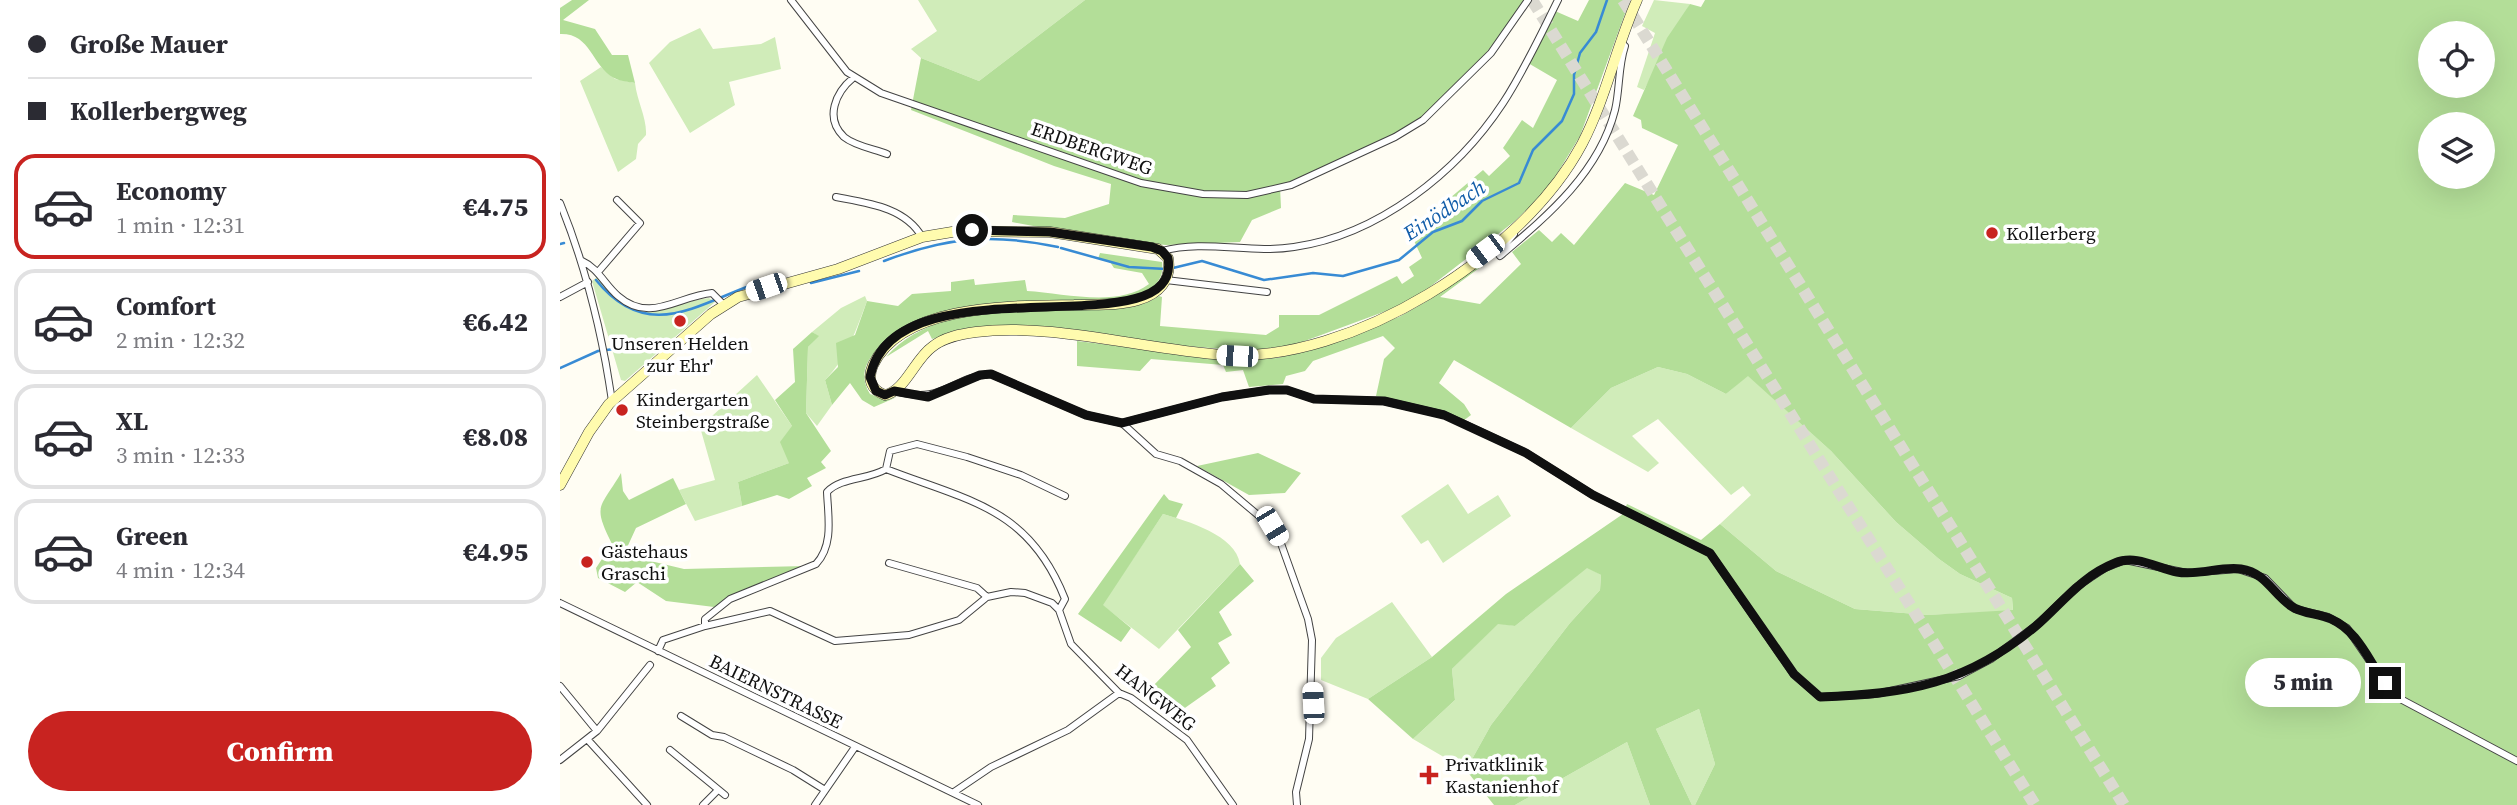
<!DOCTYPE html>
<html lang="en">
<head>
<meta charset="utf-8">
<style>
  :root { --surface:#fff; --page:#f2f2f3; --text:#2b2b33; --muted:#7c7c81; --line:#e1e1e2; --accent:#c82320 }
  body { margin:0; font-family:"Source Serif 4",serif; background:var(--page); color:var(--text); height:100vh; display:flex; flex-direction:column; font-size:26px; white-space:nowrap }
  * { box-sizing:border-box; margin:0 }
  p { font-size:23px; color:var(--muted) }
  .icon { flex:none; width:38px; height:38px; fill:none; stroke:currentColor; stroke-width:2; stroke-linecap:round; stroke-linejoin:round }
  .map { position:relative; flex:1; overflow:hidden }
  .drawer { display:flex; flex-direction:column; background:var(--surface); width:560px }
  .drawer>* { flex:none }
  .hud { display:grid; align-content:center; height:154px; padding:0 28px; background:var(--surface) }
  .controls { position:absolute; left:1858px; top:21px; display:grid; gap:14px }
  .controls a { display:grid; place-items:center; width:77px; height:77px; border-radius:50%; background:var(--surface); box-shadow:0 7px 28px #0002; font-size:35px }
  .end { position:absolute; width:32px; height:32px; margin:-16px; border:9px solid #101010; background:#fff; box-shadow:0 0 0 4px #fff }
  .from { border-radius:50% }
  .bubble { position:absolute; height:49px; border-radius:24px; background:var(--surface); box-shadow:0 7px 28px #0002; font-size:23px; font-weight:800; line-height:49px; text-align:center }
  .car { position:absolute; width:21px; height:42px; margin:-21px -10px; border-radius:9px; box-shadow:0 0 5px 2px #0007; background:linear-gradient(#fff 24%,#345 0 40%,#fff 0 76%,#345 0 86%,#fff 0) }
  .hud b { display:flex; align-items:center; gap:24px; height:66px; font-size:26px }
  .hud b+b { border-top:2px solid var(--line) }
  .hud i { width:18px; height:18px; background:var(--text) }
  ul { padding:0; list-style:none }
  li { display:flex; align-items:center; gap:21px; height:105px; margin:0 14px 10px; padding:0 14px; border:4px solid var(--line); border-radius:21px }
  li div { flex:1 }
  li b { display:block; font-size:26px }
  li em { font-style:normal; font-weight:800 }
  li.current { border-color:var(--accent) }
  li>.icon { width:63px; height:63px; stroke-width:1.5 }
  .button { display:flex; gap:14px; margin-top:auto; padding:14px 28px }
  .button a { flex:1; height:80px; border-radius:42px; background:var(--accent); color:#fff; font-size:28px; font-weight:800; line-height:80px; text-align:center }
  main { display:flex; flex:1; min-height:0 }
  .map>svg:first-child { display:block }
</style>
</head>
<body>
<main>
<section class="drawer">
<div class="hud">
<b><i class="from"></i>Große Mauer</b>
<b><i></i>Kollerbergweg</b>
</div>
<ul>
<li class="current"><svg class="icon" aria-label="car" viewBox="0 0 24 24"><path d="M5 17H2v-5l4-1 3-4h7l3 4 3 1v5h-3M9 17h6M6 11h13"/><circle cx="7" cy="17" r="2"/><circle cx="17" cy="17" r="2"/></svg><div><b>Economy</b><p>1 min · 12:31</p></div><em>€4.75</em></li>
<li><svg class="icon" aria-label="car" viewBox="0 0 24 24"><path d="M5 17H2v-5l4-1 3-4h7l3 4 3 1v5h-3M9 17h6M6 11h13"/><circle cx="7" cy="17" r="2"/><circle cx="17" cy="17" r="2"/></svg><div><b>Comfort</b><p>2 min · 12:32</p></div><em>€6.42</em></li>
<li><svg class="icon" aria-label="car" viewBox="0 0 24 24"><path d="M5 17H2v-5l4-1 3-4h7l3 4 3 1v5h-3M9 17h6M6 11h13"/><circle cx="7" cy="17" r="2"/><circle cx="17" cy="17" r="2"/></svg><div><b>XL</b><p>3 min · 12:33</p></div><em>€8.08</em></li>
<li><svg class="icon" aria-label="car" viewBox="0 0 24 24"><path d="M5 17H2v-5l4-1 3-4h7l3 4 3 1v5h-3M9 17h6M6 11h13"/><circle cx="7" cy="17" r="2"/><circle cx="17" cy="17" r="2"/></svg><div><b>Green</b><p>4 min · 12:34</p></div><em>€4.95</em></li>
</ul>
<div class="button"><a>Confirm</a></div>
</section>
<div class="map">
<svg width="1957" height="805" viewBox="0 0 1957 805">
  <rect width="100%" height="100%" fill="#fffdf3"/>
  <path fill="#d0ecb9" d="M358,0H525L419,81L361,58L351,49L377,31Z
    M1094,0L1130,4L1084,90L1077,87L1095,33L1082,26Z
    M140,28L153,49L201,44L215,37L221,69L169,82L175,105L130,133L89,63L110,42Z
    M41,67L55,79L75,83C77,101 87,118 86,135L78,144L76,159L58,172L20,81Z
    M37,277C82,334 94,306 149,298L155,302L65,381L61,380L32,281Z
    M305,296L307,301C296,330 287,358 265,380L272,405L257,426L246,413L248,347L258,336L252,332L281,308Z
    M1098,367L1127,374L1166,394L1188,375L1271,451L1336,522L1379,559L1400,574L1452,598L1453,611L1368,615L1295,609L1216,571L1160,524L1191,495L1183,486L1171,495L1098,419L1072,436L1099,463L1088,472L1011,428L1051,388Z
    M197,375L232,426L229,463L178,482L182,506L135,521L119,490L155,480L140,427Z
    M888,484L908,514L938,495L951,516L883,563L868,540L861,544L841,516Z
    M603,514C627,521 676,535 680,564L599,649L542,605Z
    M1027,567L1041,575L1040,590L1010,623L931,725L906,770L853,739L895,700L892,669L938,623L955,626Z
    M832,602L872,657L808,699L761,680V658L776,638Z
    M1139,709L1155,764L1135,805H1132L1096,729Z
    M1067,742L1090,805H955Z"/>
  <path fill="#b3de98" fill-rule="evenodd" d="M12,0H29L3,20L35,29L52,55H68L75,83C69,82 60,81 54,78C31,65 31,33 0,34V8Z
    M525,0H965C935,43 903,87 859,119C819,149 766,166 720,186L721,208L692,220L680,242L606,245L537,238L452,222L453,215L505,218L549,204L551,184L494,166L351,110L361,58L419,81Z
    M1029,0H1070L1020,136L987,190L955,221L862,293L837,307L734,345L689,351L408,329L372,339L368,331L326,357C374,303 460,311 527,309C551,309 578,310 599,296L602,297L600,326L706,335L719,327V315H759L837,276L842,284L854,276L849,267L862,258L850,232L923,170L929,176L950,156L943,148L962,120L973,128L997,80L968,63L995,11L1018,21Z
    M1145,0H1957V805H1135L1155,764L1139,709L1096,729L1132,805H1090L1067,742L955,805H934L906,770L931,725L1010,623L1040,590L1041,575L1027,568L955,626L938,624L892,669L895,700L853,739L808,699L872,657L946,594L1063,514L1067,504L1141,540L1160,524L1216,571L1295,609L1368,615L1453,610L1452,598L1400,574L1379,559L1336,522L1271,451L1188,376L1166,394L1127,374L1098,367L1051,388L1011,428L894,360L879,383L904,404L911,415L903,421L890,414L816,396L824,359L835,348L823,336L753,361L745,371L726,376L723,384L689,387L683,370L666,372L663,365L591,359L580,371L517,366V341L665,359L718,358L839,317L867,301L945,240L922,266L880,297L920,304L961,264L952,252L979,230L992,242L1001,233L1014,245L1065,183L1094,195L1118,145L1082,128L1081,120L1073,116L1107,38L1130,4L1141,7ZM1871,33H1923V86H1871ZM1871,124H1923V177H1871Z
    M540,253L602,262C605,285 587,293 568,298L386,312C357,320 284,353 310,394L326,400L337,397L314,407L302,400L290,383L272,405L265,380L278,367L276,343L295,335L307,301L338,306L352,294L391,291V282L414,279L415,285L465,280L467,291C503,293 558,308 589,284L582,273L554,268L550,262L538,259Z
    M252,332L259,336L248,347L246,413L271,451L261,462L266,468L247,478L252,486L229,499L217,495L182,506L178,482L229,463L220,442L232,426L215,400L235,382L233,349Z
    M698,453L741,473L725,493L689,495L637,466Z
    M61,473L63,491L69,500L113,478L126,504L76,528L65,552L74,553L78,558L124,569L247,566L169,598L154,607L106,601L77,582L65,592L38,578L36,568L52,544C32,504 40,509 61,473Z
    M604,494L609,500L623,504L616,518L603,514L543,605L571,628L561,642L518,614Z
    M680,564L694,581L659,612L672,635L658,643L670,663L651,678L656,686L622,710L592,687L631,647L618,630Z"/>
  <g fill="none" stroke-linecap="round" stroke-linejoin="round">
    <path stroke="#388bd4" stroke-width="2.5" d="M0,244L4,243
      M501,248L569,267L606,269
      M324,261C387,237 432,233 498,247
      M613,268L642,261L704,280L753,273L783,276L839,260L873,232L902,221L922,201L959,183L973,150L1002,121L1014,94V75L1020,53L1036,32L1047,0
      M36,280C90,347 142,300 206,280
      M251,283L299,271
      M0,368L38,351L63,348"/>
    <path stroke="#dbd9d1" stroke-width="12" stroke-dasharray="12 6" stroke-linecap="butt" d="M972,0L1475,805
      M1063,0L1564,805"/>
    <defs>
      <path id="street" d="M231,0L287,72L321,93L581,183L643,194L687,195L731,185L835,137L863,120L931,53L968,0
        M293,78C276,92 264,118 284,137C295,146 314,149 327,154
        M276,197C307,203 345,207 362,237
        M0,203C26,267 42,332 52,401
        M954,234L938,253L940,256C987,216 1039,173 1055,110C1060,89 1058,67 1065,46L1060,42
        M602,251C645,239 690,254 734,247C818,235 897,173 943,103C964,71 981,34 998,0
        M22,261C38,268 45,285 58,296C90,324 118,296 152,293L163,304
        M38,272L80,223L57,200
        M606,280L707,292
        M0,297L28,282
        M334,391C385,405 388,378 431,374L526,415L562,423L662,397L709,390H727L754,399L824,401L885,415L966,453L1033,495L1150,553L1234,675L1260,697L1316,694L1399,676L1431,659L1478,624L1515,588L1545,568L1565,560L1627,573L1678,569L1705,578L1735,609L1768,617L1787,628L1833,695L1957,761
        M562,423L596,454L620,461L661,484L711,526L719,538L748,619L752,640L749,739L736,792L737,805
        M326,469C408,501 469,507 505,599L499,610
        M326,469L330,451L357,444L407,457L461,475L505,496
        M329,563L417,588L427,597
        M0,603L418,805
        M145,626V619L170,599L256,564C274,545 268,516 267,492C281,477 308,480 326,469
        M98,651L103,640L145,626L210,611L275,641L349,635L399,620L427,597L451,592L465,593L492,603L499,610L511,644L559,693L571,698L627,740L673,805
        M0,686L37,731
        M121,716L152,735L164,737L233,770L265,790
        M28,740L87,805
        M110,750L165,795
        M0,760L37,731L90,665
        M394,792L431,767L508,730L559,693
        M143,805L158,790
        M255,805L295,747"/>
      <path id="secondary" d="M0,485L29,432L49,404L151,314L178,297L278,269L362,237L398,231L490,232L598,249L608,258C612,280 599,294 578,300C558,306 534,304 514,305C455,306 343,303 313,365C307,379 311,390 325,395C345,391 355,359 372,347C384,337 401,334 416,332C491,322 586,350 664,355C791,363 963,255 1022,144C1046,98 1056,47 1077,0"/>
    </defs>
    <use href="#street" stroke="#434343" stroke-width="8"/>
    <use href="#secondary" stroke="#323232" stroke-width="11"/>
    <use href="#street" stroke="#fff" stroke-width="6"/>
    <use href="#secondary" stroke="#fffbae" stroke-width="10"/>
  </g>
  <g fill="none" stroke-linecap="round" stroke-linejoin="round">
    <path stroke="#101010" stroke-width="9" d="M412,230L490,232L592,247L602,251L608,258C624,353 334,255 310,377L316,391L325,395L334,391L368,397L420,375L431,374L526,415L562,423L662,397L709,390H727L754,399L824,401L884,415L966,453L1033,495L1150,553L1234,674L1260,697C1347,694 1408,684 1477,625C1502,603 1522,576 1555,563C1576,554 1597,568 1617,572C1639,576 1660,566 1681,569C1706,573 1712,593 1731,606C1742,614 1758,613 1771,619C1798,631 1808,660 1825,683"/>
  </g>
  <g fill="#c82320" stroke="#fff" stroke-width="2.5">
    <circle cx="1432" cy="233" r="7"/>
    <circle cx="120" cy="321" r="7"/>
    <circle cx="62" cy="410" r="7"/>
    <circle cx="27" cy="562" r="7"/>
    <path d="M865.5 764.5h7v7h7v7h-7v7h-7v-7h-7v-7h7z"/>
  </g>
  <g text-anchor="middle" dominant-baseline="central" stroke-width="7" stroke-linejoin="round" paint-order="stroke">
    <g font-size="19" fill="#101010" stroke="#fff">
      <text transform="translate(532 148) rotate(19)">ERDBERGWEG</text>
      <text transform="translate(216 691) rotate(26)">BAIERNSTRASSE</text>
      <text transform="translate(596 697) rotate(38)">HANGWEG</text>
    </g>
    <g font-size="19" fill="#101010" stroke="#fff" text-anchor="start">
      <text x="1446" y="233">Kollerberg</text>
      <text x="120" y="343" text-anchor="middle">Unseren Helden<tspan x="120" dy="22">zur Ehr'</tspan></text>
      <text x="76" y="399">Kindergarten<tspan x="76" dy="22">Steinbergstraße</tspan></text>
      <text x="41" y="551">Gästehaus<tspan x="41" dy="22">Graschi</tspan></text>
      <text x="885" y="764">Privatklinik<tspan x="885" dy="22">Kastanienhof</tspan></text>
    </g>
    <g font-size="21" font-style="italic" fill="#125da9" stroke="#fff">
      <text transform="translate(884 210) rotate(-33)">Einödbach</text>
    </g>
  </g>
</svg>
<div class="controls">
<a><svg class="icon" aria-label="locate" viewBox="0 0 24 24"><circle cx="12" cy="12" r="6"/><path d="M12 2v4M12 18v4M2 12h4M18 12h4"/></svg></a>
<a><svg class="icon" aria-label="layers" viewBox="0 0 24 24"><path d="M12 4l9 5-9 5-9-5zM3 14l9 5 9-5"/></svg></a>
</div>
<i class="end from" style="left:412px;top:230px"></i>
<i class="end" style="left:1825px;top:683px"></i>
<div class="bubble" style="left:1685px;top:658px;width:116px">5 min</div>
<i class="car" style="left:925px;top:251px;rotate:233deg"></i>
<i class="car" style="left:206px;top:287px;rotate:251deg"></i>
<i class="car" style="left:677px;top:356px;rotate:273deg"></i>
<i class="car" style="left:712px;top:526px;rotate:149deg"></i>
<i class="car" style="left:753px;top:703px;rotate:357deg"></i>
</div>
</main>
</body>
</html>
